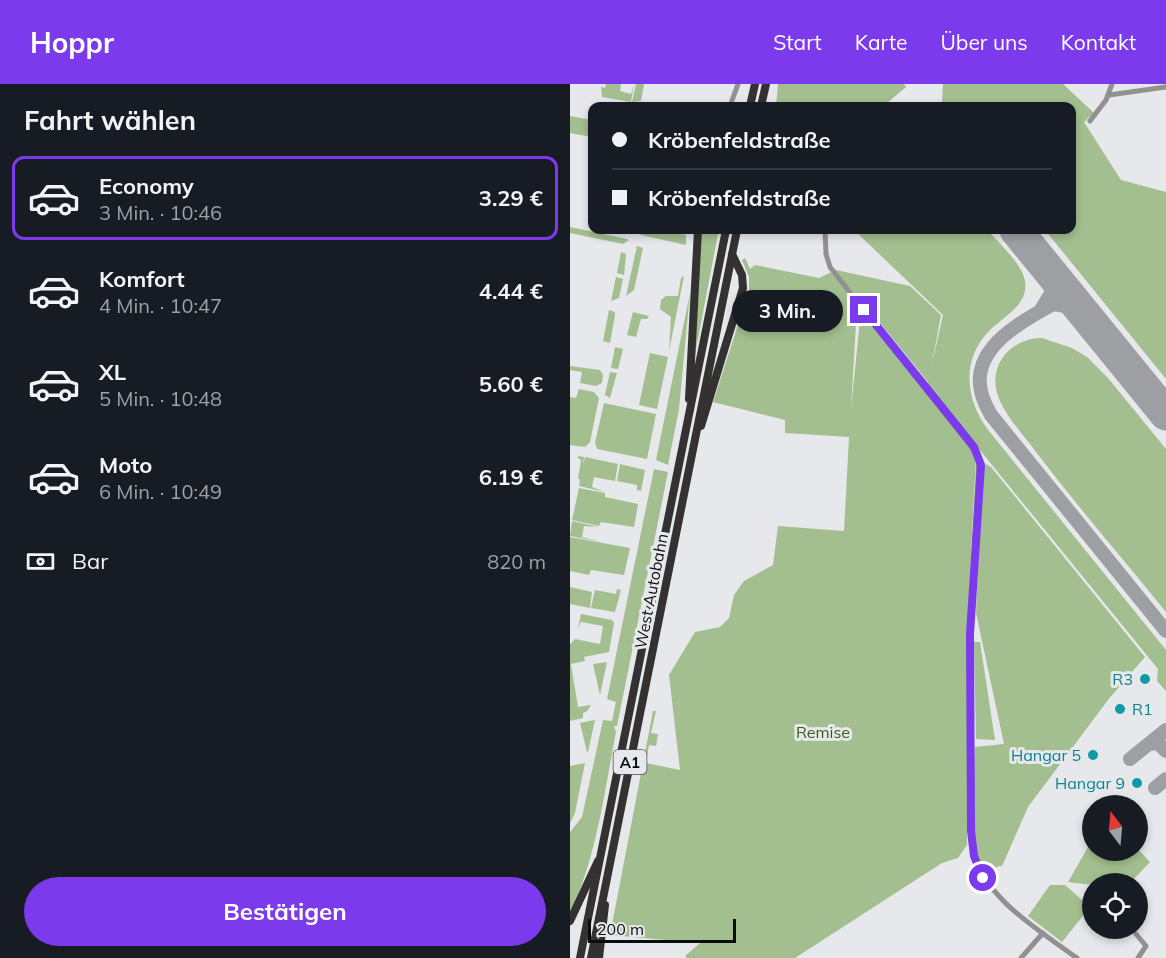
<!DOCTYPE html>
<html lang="de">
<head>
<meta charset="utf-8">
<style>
  :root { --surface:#171b24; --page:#20242c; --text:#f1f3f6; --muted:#9ea1a6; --line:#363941; --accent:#7c3aed }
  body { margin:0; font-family:Mulish,sans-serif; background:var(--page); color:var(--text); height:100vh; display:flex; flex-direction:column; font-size:22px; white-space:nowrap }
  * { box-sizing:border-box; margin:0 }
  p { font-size:20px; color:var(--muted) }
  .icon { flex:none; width:33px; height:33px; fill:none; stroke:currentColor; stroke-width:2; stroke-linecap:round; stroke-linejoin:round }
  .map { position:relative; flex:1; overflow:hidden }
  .details { display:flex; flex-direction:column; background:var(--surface); width:570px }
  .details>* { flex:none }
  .top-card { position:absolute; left:18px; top:18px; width:488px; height:132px; border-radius:12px; box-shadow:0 3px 9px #0003; display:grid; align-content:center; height:132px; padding:0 24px; background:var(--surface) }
  .needle { width:39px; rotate:344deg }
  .buttons { position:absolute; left:512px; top:711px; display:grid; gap:12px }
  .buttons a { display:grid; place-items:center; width:66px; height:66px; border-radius:50%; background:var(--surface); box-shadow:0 3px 9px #0003; font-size:30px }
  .scale { position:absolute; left:18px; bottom:15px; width:148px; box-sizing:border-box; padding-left:6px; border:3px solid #0b0c0d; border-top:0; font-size:16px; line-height:21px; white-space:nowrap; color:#0b0c0d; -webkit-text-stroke:4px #e6e8eb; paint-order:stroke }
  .end { position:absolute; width:27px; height:27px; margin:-14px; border:8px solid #7c3aed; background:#fff; box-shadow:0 0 0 3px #fff }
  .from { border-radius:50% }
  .bubble { position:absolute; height:42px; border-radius:21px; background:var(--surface); box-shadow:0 3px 9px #0003; font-size:20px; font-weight:700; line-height:42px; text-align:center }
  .top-card b { display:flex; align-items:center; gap:21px; height:57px; font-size:22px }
  .top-card b+b { border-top:2px solid var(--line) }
  .top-card i { width:15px; height:15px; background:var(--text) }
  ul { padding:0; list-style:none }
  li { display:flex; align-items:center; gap:18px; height:84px; margin:0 12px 9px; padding:0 12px; border:3px solid transparent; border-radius:12px }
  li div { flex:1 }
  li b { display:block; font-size:22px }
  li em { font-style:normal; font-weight:700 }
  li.current { border-color:var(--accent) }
  li>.icon { width:54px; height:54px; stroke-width:1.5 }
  h2 { padding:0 24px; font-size:27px; line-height:72px }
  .pay { display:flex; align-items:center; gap:15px; height:66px; padding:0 24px; font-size:22px }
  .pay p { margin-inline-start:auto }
  .action { display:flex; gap:12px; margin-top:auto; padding:12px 24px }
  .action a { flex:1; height:69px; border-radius:36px; background:var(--accent); color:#fff; font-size:24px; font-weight:700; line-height:69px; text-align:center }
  header { display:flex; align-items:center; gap:36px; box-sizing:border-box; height:84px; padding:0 30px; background:var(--accent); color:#fff }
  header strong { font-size:28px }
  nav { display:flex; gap:33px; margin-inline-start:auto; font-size:21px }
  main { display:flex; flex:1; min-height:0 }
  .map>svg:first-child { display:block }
</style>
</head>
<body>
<header>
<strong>Hoppr</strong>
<nav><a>Start</a><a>Karte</a><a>Über uns</a><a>Kontakt</a></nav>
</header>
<main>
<section class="details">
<h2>Fahrt wählen</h2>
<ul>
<li class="current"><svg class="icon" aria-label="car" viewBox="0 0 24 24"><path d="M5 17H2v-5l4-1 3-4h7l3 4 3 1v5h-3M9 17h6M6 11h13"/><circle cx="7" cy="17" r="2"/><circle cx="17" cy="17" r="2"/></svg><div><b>Economy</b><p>3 Min. · 10:46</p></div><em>3.29 €</em></li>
<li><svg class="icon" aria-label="car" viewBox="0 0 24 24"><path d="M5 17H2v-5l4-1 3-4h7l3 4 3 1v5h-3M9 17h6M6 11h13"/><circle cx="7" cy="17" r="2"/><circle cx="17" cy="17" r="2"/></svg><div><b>Komfort</b><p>4 Min. · 10:47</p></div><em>4.44 €</em></li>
<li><svg class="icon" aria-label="car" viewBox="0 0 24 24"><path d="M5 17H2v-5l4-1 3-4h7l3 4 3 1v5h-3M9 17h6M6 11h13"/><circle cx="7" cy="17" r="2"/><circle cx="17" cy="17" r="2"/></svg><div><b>XL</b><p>5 Min. · 10:48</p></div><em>5.60 €</em></li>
<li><svg class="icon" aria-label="car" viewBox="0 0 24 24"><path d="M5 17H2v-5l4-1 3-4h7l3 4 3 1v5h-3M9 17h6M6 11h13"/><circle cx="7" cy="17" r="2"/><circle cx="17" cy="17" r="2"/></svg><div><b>Moto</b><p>6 Min. · 10:49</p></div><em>6.19 €</em></li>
</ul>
<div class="pay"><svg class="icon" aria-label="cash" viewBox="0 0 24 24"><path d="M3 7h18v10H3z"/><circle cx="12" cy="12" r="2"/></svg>Bar<p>820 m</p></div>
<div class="action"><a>Bestätigen</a></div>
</section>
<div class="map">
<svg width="596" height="874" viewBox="0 0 596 874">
  <rect width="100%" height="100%" fill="#e6e8eb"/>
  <path fill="#a3bf8f" d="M36,0H51L50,7L61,10L64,0L61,18L32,13L31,3L35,4Z
    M66,0H74L71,17L62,18Z
    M208,0H334L336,3L316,20L317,22H206Z
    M373,0H493L524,29L514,38L551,96L596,108V295L475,146H501V22H375L372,19Z
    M0,32L22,36V53L0,49Z
    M0,143L57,155L59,156L53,160L0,149Z
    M69,146H88L116,151V161L71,151Z
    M130,146H146L148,150L123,281Z
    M284,146H418C429,160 452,179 455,197C459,221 433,233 419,247C390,277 396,317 419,347L596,566V607L587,597L588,585L357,301L358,298L294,219L287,223L281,325L291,226L406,373L397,551V761L388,774L372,779L225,874H117L115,872L130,859L40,851L83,627H86L81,649L88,650L86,662L79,661L76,679L110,686L99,591L125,548L150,543L159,534L164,511L174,497L203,481L208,442L274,447L279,353L215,349V336L143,318L179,207V193L172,176L175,174L180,185L185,181L249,194L266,186L340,202L371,231L362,280L373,231Z
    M67,162L73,164L64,206L56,212Z
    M51,168L56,170L54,191L47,189Z
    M114,192L99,267L101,233L90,225L91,216L96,212H108L111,194Z
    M46,193L53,195L49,214L41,217Z
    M120,209L109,325L98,381L86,376Z
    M39,226L45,228V231L40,259L33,257Z
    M63,228L79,232L77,235H71L66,253L57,251Z
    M472,254L502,264L517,273L538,294L596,365V528C553,475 508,423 466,368C454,351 435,332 428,312C417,280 442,254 472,254Z
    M45,263L53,265L48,285L41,284Z
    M80,269L98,273L87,325L69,321Z
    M0,282L30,286L33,291L32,299L26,302L10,299L12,288L0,286Z
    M40,288L47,289L40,314L35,311Z
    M9,305L24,308L29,314L20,358L15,363L0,361V313L6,314Z
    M34,319L86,330L77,375L27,365L25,359Z
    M8,372L14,373L13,381L15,373L48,380L45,397L24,393L22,403L35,408L9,402L10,395H8L11,376L8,374Z
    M50,380L75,386L71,407L67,406V401L47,397Z
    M416,380L421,383L575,573L538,616L458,723L432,782H429L415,791C396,752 404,706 405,663L434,660L406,529L412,389Z
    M84,385L98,388L47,642H44L46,648C34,709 27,772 0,829V748L12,733L33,636L42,637L46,618L37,615Z
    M9,404L35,409V413L68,420L64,443L31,438L29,442L2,436Z
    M2,437L29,443L14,442L12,453L32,458L0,452Z
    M0,453L60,464L54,491L21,486L19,491L0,487Z
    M0,503L22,508L20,524L0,520Z
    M47,505L51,506L45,528L21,524L25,506L46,510Z
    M11,530L42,536L44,539L39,568L14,573L15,577L1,580L8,623L21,621L17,627L13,629V634L0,637V560L5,555L30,560L33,542L11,538L8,545Z
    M404,558H410L425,656L406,655Z
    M37,578L30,611L23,580Z
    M25,636L18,668H17L10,639Z
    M15,679L5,729L0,739V682Z
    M522,756V766H567V764L580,778L560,799L522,801L498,798Z
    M480,801H495L520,823L492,858L458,832Z"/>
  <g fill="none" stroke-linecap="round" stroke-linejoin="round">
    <path stroke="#9e9fa2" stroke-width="14" d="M472,224L482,208L479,186
      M510,224L483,220C440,244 386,274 421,331L596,547
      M579,660L588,659L596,667
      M560,675L596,646
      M585,704L596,695"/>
    <path stroke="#9e9fa2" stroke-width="33" d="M446,146L596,330"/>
    <path stroke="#929090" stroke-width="5" d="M539,11L596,3
      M160,22L168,0
      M520,37L536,16L542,0
      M255,146L256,170L260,183L409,373L400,550L403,765C412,813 470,847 507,874
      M566,850L576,862L568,874
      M451,874L473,849"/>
    <path stroke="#343131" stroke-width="8" d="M180,22L185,0
      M191,22L196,0
      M119,315L128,146
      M131,342L173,204L172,191L162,170
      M0,837L28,777
      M10,874L156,146
      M21,874L167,146
      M29,874L35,821"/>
  </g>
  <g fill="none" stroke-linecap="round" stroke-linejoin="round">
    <path stroke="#7c3aed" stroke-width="8" d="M294,226L404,363L411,381L400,550L401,747L404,772L413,794"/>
  </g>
  <g fill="#0f9aa8" stroke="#e6e8eb" stroke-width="2">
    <circle cx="575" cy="595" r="6"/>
    <circle cx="550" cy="625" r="6"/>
    <circle cx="523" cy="671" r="6"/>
    <circle cx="567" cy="699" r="6"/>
  </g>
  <g text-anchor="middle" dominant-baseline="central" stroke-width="6" stroke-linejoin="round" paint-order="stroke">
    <rect fill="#e6e8eb" stroke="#4d4e50" stroke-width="1.5" x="43.5" y="666" width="33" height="24" rx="4.5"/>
    <g font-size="15" font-weight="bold" fill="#0b0c0d">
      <text x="60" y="678">A1</text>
    </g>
    <g font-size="16" fill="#0b0c0d" stroke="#e6e8eb">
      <text transform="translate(81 507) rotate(-79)">West Autobahn</text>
    </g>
    <g font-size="16" fill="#0d838f" stroke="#e6e8eb" text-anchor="end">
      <text x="563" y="595">R3</text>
      <text x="562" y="625" text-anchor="start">R1</text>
      <text x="511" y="671">Hangar 5</text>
      <text x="555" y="699">Hangar 9</text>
    </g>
    <g font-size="16" fill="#3a5d15" stroke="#e6e8eb">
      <text x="253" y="648">Remise</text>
    </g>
  </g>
</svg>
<div class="buttons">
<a><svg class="needle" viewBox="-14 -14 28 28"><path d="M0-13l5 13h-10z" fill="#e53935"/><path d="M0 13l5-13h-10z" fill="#9ea1a6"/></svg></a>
<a><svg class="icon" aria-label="locate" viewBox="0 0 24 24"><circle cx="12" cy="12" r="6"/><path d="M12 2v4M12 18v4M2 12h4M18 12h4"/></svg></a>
</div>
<div class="scale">200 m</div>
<i class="end from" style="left:413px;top:794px"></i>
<i class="end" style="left:294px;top:226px"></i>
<div class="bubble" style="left:162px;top:206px;width:111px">3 Min.</div>
<div class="top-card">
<b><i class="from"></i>Kröbenfeldstraße</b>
<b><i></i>Kröbenfeldstraße</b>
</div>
</div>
</main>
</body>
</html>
